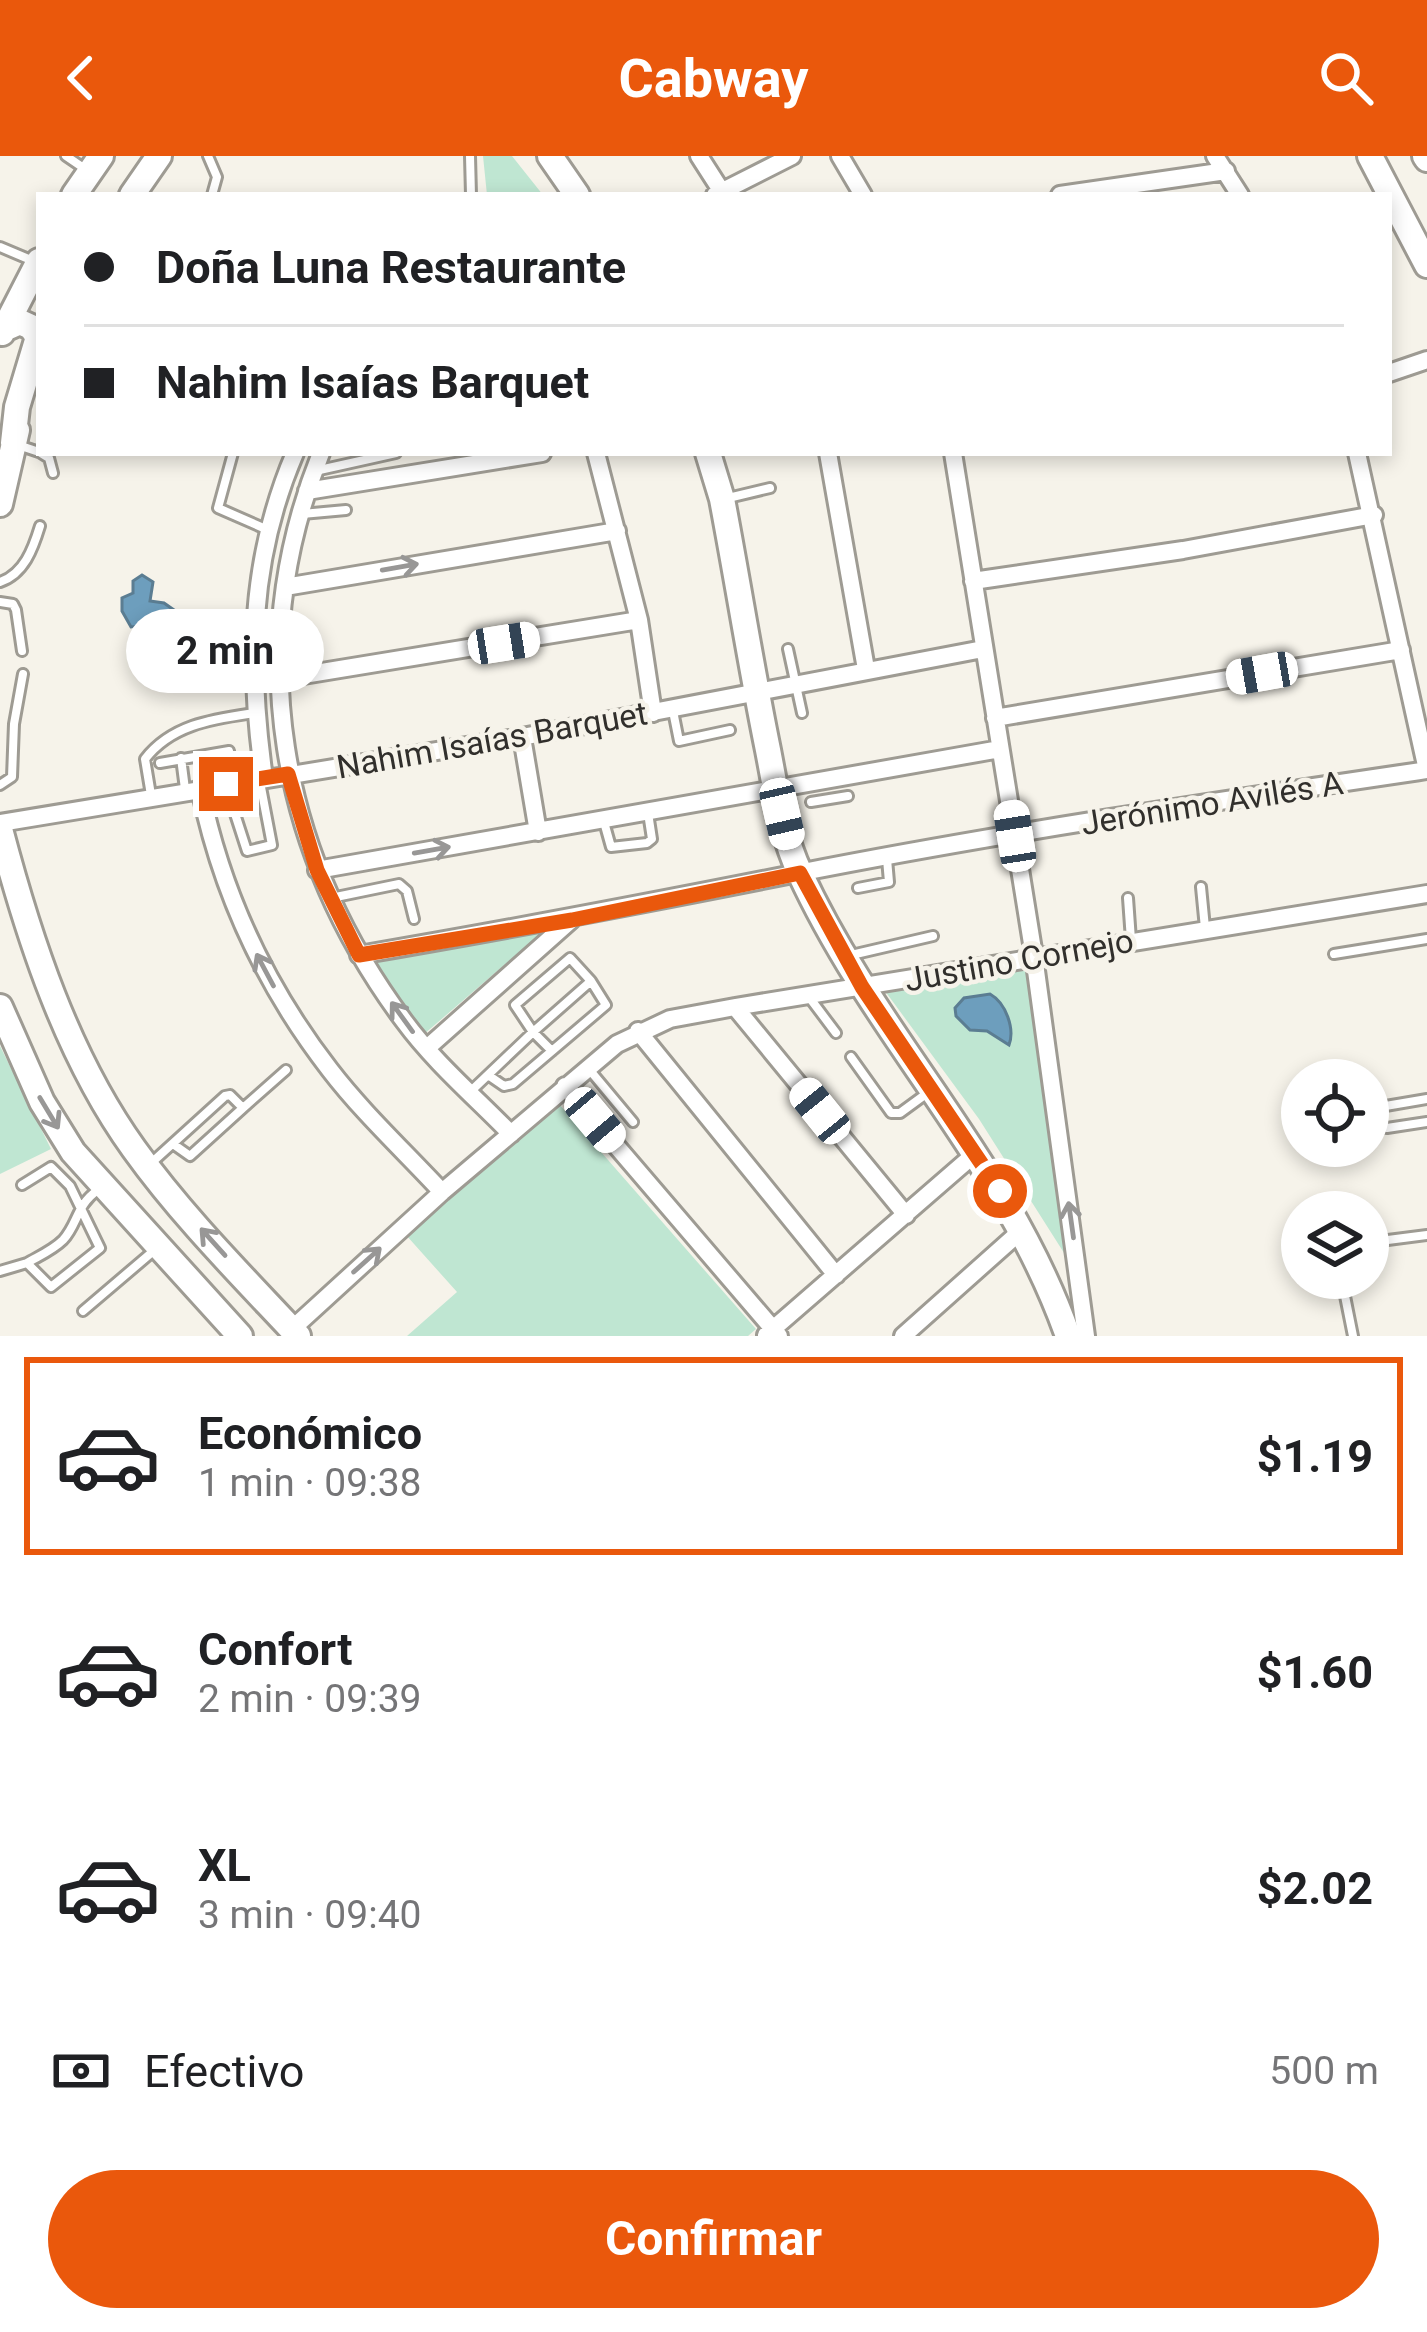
<!DOCTYPE html>
<html lang="es">
<head>
<meta charset="utf-8">
<style>
  :root { --surface:#fff; --page:#f6f6f6; --text:#202124; --muted:#757577; --line:#e0e0e0; --accent:#ea580c }
  body { margin:0; font-family:Roboto,sans-serif; background:var(--page); color:var(--text); height:100vh; display:flex; flex-direction:column; font-size:45px; white-space:nowrap }
  * { box-sizing:border-box; margin:0 }
  p { font-size:39px; color:var(--muted) }
  .icon { flex:none; width:66px; height:66px; fill:none; stroke:currentColor; stroke-width:2; stroke-linecap:round; stroke-linejoin:round }
  .map { position:relative; height:1180px; overflow:hidden }
  .drawer { display:flex; flex-direction:column; background:var(--surface); flex:1 }
  .drawer>* { flex:none }
  .top-card { position:absolute; left:36px; top:36px; width:1356px; height:264px; border-radius:0px; box-shadow:0 6px 18px #0003; display:grid; align-content:center; height:264px; padding:0 48px; background:var(--surface) }
  .fabs { position:absolute; left:1281px; top:903px; display:grid; gap:24px }
  .fabs a { display:grid; place-items:center; width:108px; height:108px; border-radius:50%; background:var(--surface); box-shadow:0 6px 18px #0003; font-size:60px }
  .end { position:absolute; width:54px; height:54px; margin:-27px; border:15px solid #ea580c; background:#fff; box-shadow:0 0 0 6px #fff }
  .from { border-radius:50% }
  .bubble { position:absolute; height:84px; border-radius:42px; background:var(--surface); box-shadow:0 6px 18px #0003; font-size:39px; font-weight:700; line-height:84px; text-align:center }
  .car { position:absolute; width:36px; height:72px; margin:-36px -18px; border-radius:15px; box-shadow:0 0 9px 3px #0007; background:linear-gradient(#fff 24%,#345 0 40%,#fff 0 76%,#345 0 86%,#fff 0) }
  .top-card b { display:flex; align-items:center; gap:42px; height:114px; font-size:45px }
  .top-card b+b { border-top:3px solid var(--line) }
  .top-card i { width:30px; height:30px; background:var(--text) }
  ul { padding:21px 0 0; list-style:none }
  li { display:flex; align-items:center; gap:36px; height:198px; margin:0 24px 18px; padding:0 24px; border:6px solid transparent; border-radius:0px }
  li div { flex:1 }
  li b { display:block; font-size:45px }
  li em { font-style:normal; font-weight:700 }
  li.current { border-color:var(--accent) }
  li>.icon { width:108px; height:108px; stroke-width:1.5 }
  .pay { display:flex; align-items:center; gap:30px; height:132px; padding:0 48px; font-size:45px }
  .pay p { margin-inline-start:auto }
  .button { display:flex; gap:24px; margin-top:auto; padding:24px 48px }
  .button a { flex:1; height:138px; border-radius:72px; background:var(--accent); color:#fff; font-size:48px; font-weight:700; line-height:138px; text-align:center }
  header { display:flex; justify-content:space-between; align-items:center; height:156px; padding:0 48px; background:var(--accent); color:#fff; font-size:54px; font-weight:700 }
  .map>svg:first-child { display:block }
</style>
</head>
<body>
<header><svg class="icon" aria-label="back" viewBox="0 0 24 24"><path d="M15 5l-7 7 7 7"/></svg>Cabway<svg class="icon" aria-label="search" viewBox="0 0 24 24"><circle cx="10" cy="10" r="6"/><path d="M15 15l6 6"/></svg></header>
<div class="map">
<svg width="1427" height="1180" viewBox="0 0 1427 1180">
  <rect width="100%" height="100%" fill="#f6f3ea"/>
  <path fill="#bfe6d2" d="M483,0H512L543,39H487Z
    M547,772L423,879L373,802Z
    M1026,814L1078,1119L979,963L885,835Z
    M0,890L51,993L0,1018Z
    M559,948L756,1173L748,1180H407L457,1136L406,1079Z"/>
  <path fill="#6d9ebd" stroke="#5b7d92" stroke-width="3" d="M142,419L153,426L150,445L164,447L174,454L172,467L131,471L122,455V442L133,437V425Z
    M990,838C1006,847 1015,873 1009,889L987,875L970,874L956,860L955,852L964,842Z"/>
  <g fill="none" stroke-linecap="round" stroke-linejoin="round">
    <defs>
      <path id="lane" d="M66,0L88,15
        M208,0L217,21L212,39
        M470,0L471,39
        M0,91L31,104
        M18,289L39,296
        M41,297L49,302L53,317
        M233,297L218,352L268,374
        M315,315L396,297
        M724,343L770,332
        M302,358L346,354
        M0,426C24,418 33,393 40,370
        M0,446L13,448L16,454L22,495
        M788,493L802,557
        M673,555L679,585L730,574
        M181,602L185,633
        M160,607L229,595
        M0,629L12,621L14,568L23,518
        M226,630L247,695L272,689L260,626
        M151,639L145,603C172,568 214,563 254,557
        M811,646L848,640
        M604,666L611,691L647,687L652,683L648,657
        M1201,731L1205,772
        M858,732L889,726L887,703
        M331,742L399,728L407,735L414,763
        M1128,742L1131,784
        M1334,798L1427,783
        M847,800L933,780
        M570,802L591,825L533,876L515,849Z
        M809,841L836,877
        M851,901L891,957H900L926,938
        M588,912L633,966
        M488,919L504,930L513,928L606,849L591,825
        M471,935L533,876L552,895
        M243,952L286,914
        M1368,953L1427,943
        M1387,972L1427,966
        M149,1009L225,940L230,939L243,952L190,1000L173,988
        M1380,1085L1427,1079
        M27,1107C39,1100 53,1094 63,1084C78,1068 76,1049 98,1034
        M0,1115L27,1107L51,1131L100,1092L70,1030L51,1011L22,1029
        M1345,1140L1353,1180
        M83,1155L157,1092"/>
      <path id="street" d="M699,0L724,39
        M840,0L863,39
        M1215,0L1240,39
        M715,39L792,0
        M1060,39L1226,15
        M1389,217L1427,204
        M321,297C242,495 279,697 404,865C434,906 475,941 511,978
        M596,297L639,464L653,557
        M828,297L866,513
        M953,297L1034,800L1086,1180
        M1357,297L1427,614
        M307,335L542,297
        M973,425L1183,394L1374,359
        M285,431L617,375
        M279,523L639,464
        M995,562L1401,494
        M522,581L538,676
        M264,622C248,509 249,404 295,297
        M200,632C221,735 265,830 330,914C363,957 405,996 442,1036
        M0,667L522,581L983,493
        M317,714L1000,593
        M359,799C506,774 652,746 798,717C1006,676 1217,645 1427,614
        M735,851L906,1059
        M638,875L836,1119
        M427,892L571,764
        M565,930L779,1180
        M292,1173L442,1036L617,888L670,863L735,851L1427,738
        M766,1179L977,996
        M903,1180L1023,1073"/>
      <path id="secondary" d="M550,0L577,39
        M708,297L722,343C738,427 751,511 768,594C776,635 782,679 800,717C876,882 1007,1006 1068,1180"/>
      <path id="primary" d="M1370,0L1427,109
        M1425,0L1427,3
        M74,39L101,0
        M132,39L159,0
        M4,173L20,166L31,171L38,181L17,251L13,287
        M2,177L39,105
        M0,348L17,274
        M0,673C29,783 67,900 134,993C182,1060 242,1120 298,1180
        M0,851L42,946L73,996L240,1180"/>
    </defs>
    <use href="#lane" stroke="#9e9b93" stroke-width="14"/>
    <use href="#street" stroke="#9e9b93" stroke-width="22"/>
    <use href="#secondary" stroke="#9e9b93" stroke-width="30"/>
    <use href="#primary" stroke="#9e9b93" stroke-width="30"/>
    <use href="#lane" stroke="#fff" stroke-width="8"/>
    <use href="#street" stroke="#fff" stroke-width="16"/>
    <use href="#secondary" stroke="#fff" stroke-width="24"/>
    <use href="#primary" stroke="#fff" stroke-width="24"/>
  </g>
  <defs><path id="oneway-shaft" d="M-6 0H5M1.5-3L5.5 0L1.5 3" fill="none" stroke-width="1.6" stroke-linecap="round" stroke-linejoin="round" transform="scale(3)"/></defs>
  <g stroke="#989796">
    <use href="#oneway-shaft" transform="translate(400 411) rotate(-10)"/>
    <use href="#oneway-shaft" transform="translate(432 694) rotate(-10)"/>
    <use href="#oneway-shaft" transform="translate(265 814) rotate(-118)"/>
    <use href="#oneway-shaft" transform="translate(402 861) rotate(-126)"/>
    <use href="#oneway-shaft" transform="translate(49 957) rotate(59)"/>
    <use href="#oneway-shaft" transform="translate(1071 1064) rotate(-98)"/>
    <use href="#oneway-shaft" transform="translate(213 1086) rotate(-132)"/>
    <use href="#oneway-shaft" transform="translate(367 1104) rotate(-42)"/>
  </g>
  <g fill="none" stroke-linecap="round" stroke-linejoin="round">
    <path stroke="#ea580c" stroke-width="15" d="M226,628L288,618L317,714L359,799L572,764L800,717L862,831L1000,1035"/>
  </g>
  <g text-anchor="middle" dominant-baseline="central" stroke-width="9" stroke-linejoin="round" paint-order="stroke">
    <g font-size="33" fill="#312f2c" stroke="#f6f3ea">
      <text transform="translate(492 584) rotate(-10)">Nahim Isaías Barquet</text>
      <text transform="translate(1212 647) rotate(-9)">Jerónimo Avilés A</text>
      <text transform="translate(1019 804) rotate(-10)">Justino Cornejo</text>
    </g>
  </g>
</svg>
<div class="fabs">
<a><svg class="icon" aria-label="locate" viewBox="0 0 24 24"><circle cx="12" cy="12" r="6"/><path d="M12 2v4M12 18v4M2 12h4M18 12h4"/></svg></a>
<a><svg class="icon" aria-label="layers" viewBox="0 0 24 24"><path d="M12 4l9 5-9 5-9-5zM3 14l9 5 9-5"/></svg></a>
</div>
<i class="end from" style="left:1000px;top:1035px"></i>
<i class="end" style="left:226px;top:628px"></i>
<div class="bubble" style="left:126px;top:453px;width:198px">2 min</div>
<i class="car" style="left:504px;top:487px;rotate:81deg"></i>
<i class="car" style="left:1262px;top:517px;rotate:260deg"></i>
<i class="car" style="left:782px;top:658px;rotate:167deg"></i>
<i class="car" style="left:1015px;top:680px;rotate:351deg"></i>
<i class="car" style="left:820px;top:955px;rotate:321deg"></i>
<i class="car" style="left:595px;top:964px;rotate:140deg"></i>
<div class="top-card">
<b><i class="from"></i>Doña Luna Restaurante</b>
<b><i></i>Nahim Isaías Barquet</b>
</div>
</div>
<section class="drawer">
<ul>
<li class="current"><svg class="icon" aria-label="car" viewBox="0 0 24 24"><path d="M5 17H2v-5l4-1 3-4h7l3 4 3 1v5h-3M9 17h6M6 11h13"/><circle cx="7" cy="17" r="2"/><circle cx="17" cy="17" r="2"/></svg><div><b>Económico</b><p>1 min · 09:38</p></div><em>$1.19</em></li>
<li><svg class="icon" aria-label="car" viewBox="0 0 24 24"><path d="M5 17H2v-5l4-1 3-4h7l3 4 3 1v5h-3M9 17h6M6 11h13"/><circle cx="7" cy="17" r="2"/><circle cx="17" cy="17" r="2"/></svg><div><b>Confort</b><p>2 min · 09:39</p></div><em>$1.60</em></li>
<li><svg class="icon" aria-label="car" viewBox="0 0 24 24"><path d="M5 17H2v-5l4-1 3-4h7l3 4 3 1v5h-3M9 17h6M6 11h13"/><circle cx="7" cy="17" r="2"/><circle cx="17" cy="17" r="2"/></svg><div><b>XL</b><p>3 min · 09:40</p></div><em>$2.02</em></li>
</ul>
<div class="pay"><svg class="icon" aria-label="cash" viewBox="0 0 24 24"><path d="M3 7h18v10H3z"/><circle cx="12" cy="12" r="2"/></svg>Efectivo<p>500 m</p></div>
<div class="button"><a>Confirmar</a></div>
</section>
</body>
</html>
